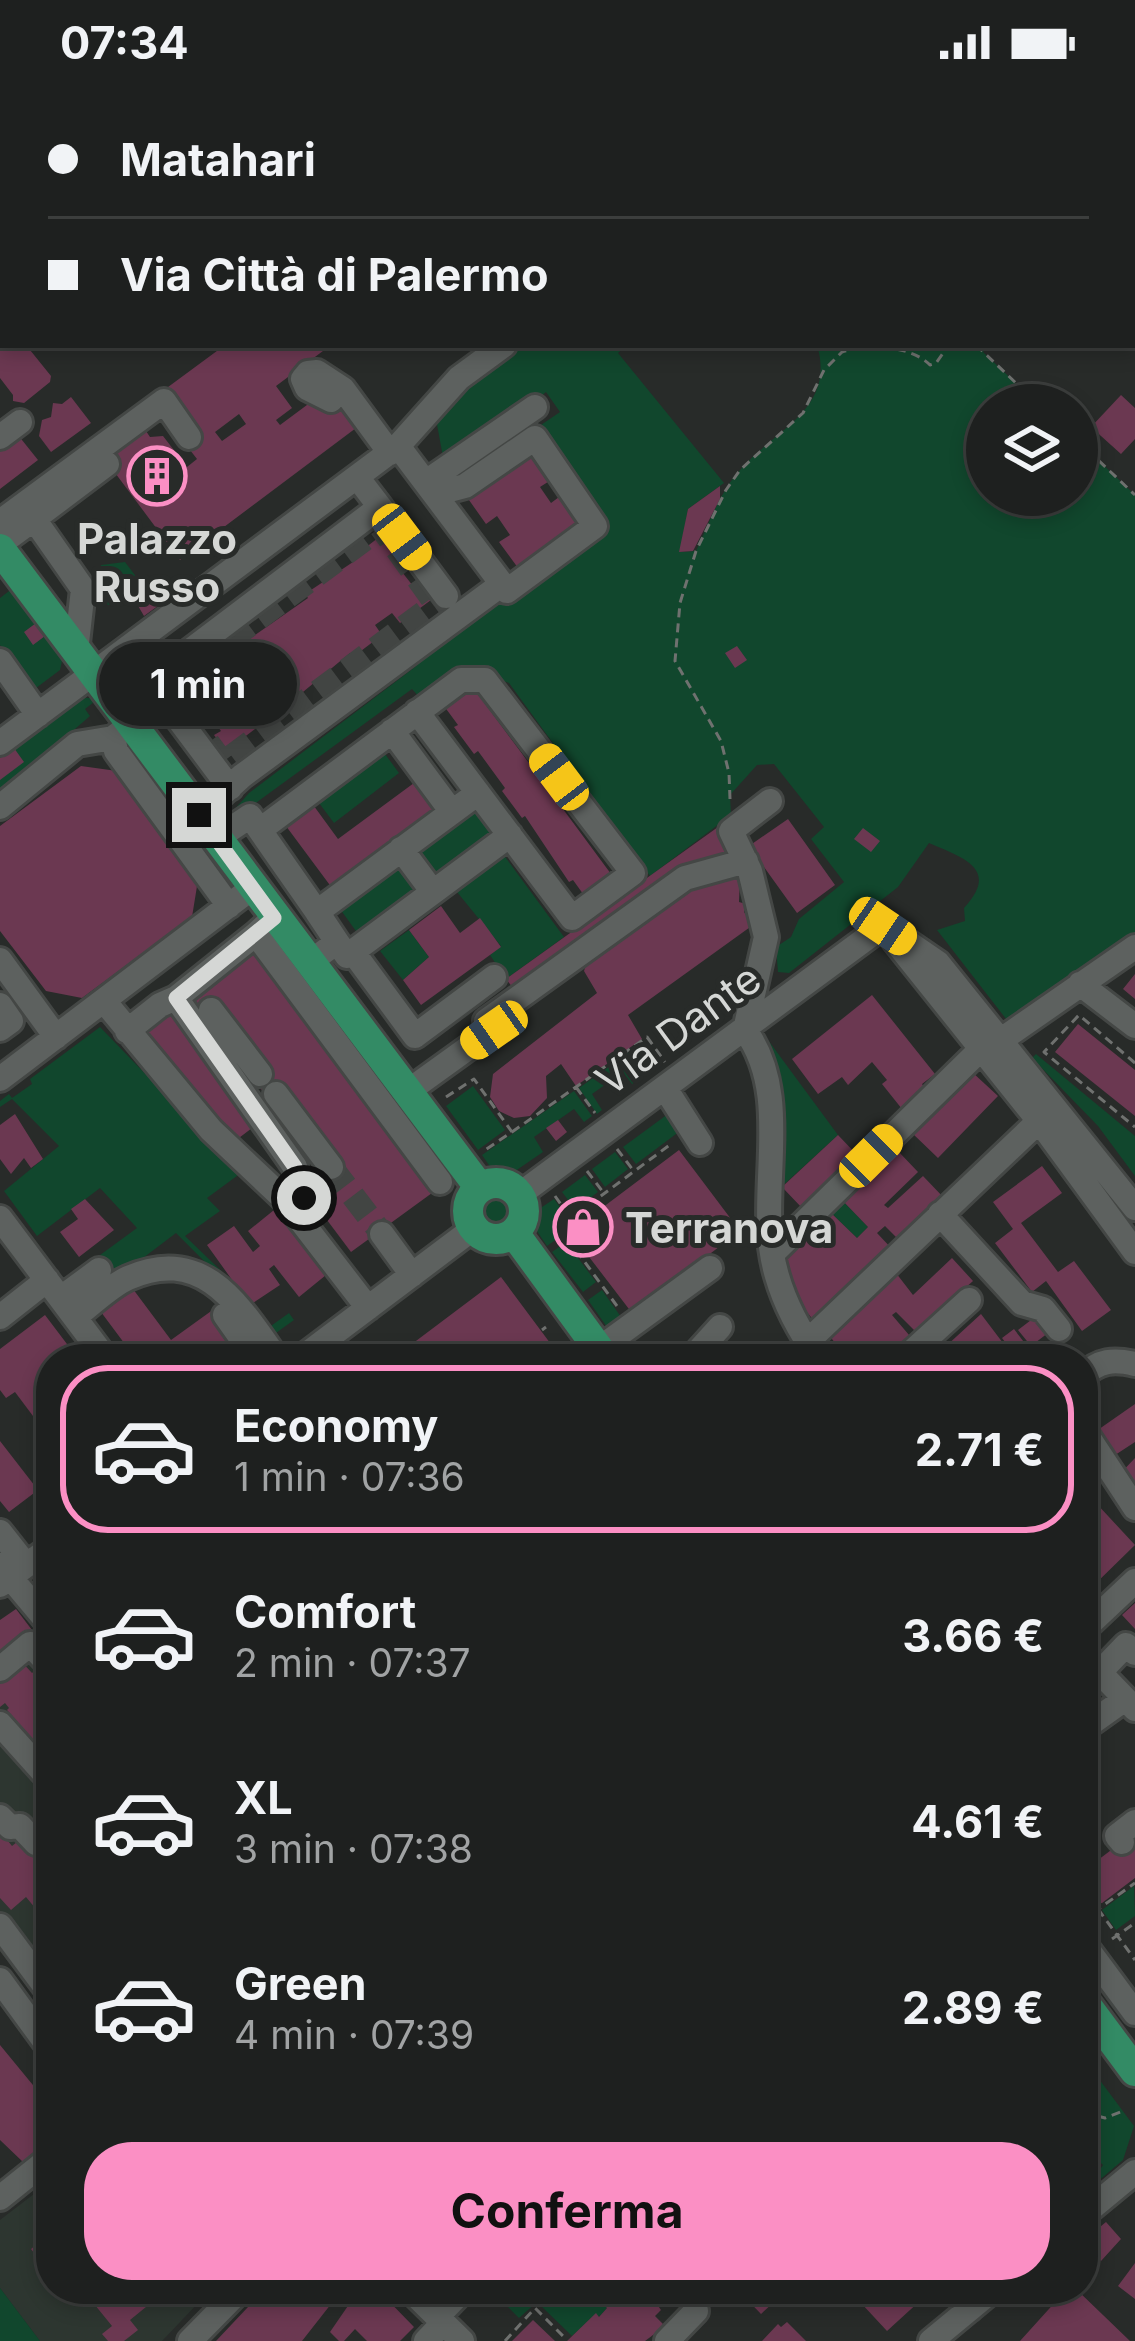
<!DOCTYPE html>
<html lang="it">
<head>
<meta charset="utf-8">
<style>
  :root { --surface:#1e201f; --page:#262828; --text:#f1f3f6; --muted:#a1a3a4; --line:#3c3e3d; --accent:#fb8fc4 }
  body { margin:0; font-family:Inter,sans-serif; background:var(--page); color:var(--text); height:100vh; display:flex; flex-direction:column; font-size:45px; white-space:nowrap }
  * { box-sizing:border-box; margin:0 }
  p { font-size:39px; color:var(--muted) }
  .icon { flex:none; width:66px; height:66px; fill:none; stroke:currentColor; stroke-width:2; stroke-linecap:round; stroke-linejoin:round }
  .map { position:relative; flex:1; overflow:hidden }
  .panel { position:absolute; left:36px; top:1260px; width:1062px; height:960px; display:flex; flex-direction:column; background:var(--surface); border-radius:48px; box-shadow:0 6px 18px #0003,0 0 0 3px var(--line) }
  .panel>* { flex:none }
  .guide { position:absolute; left:0px; top:0px; width:1137px; height:264px; box-shadow:0 6px 18px #0003,0 0 0 3px var(--line); display:grid; align-content:center; height:264px; padding:0 48px; background:var(--surface) }
  .buttons { position:absolute; left:966px; top:300px; display:grid; gap:24px }
  .buttons a { display:grid; place-items:center; width:132px; height:132px; border-radius:50%; background:var(--surface); box-shadow:0 6px 18px #0003,0 0 0 3px var(--line); font-size:60px }
  .end { position:absolute; width:54px; height:54px; margin:-27px; border:15px solid #d5d7d5; background:#111; box-shadow:0 0 0 6px #111 }
  .from { border-radius:50% }
  .bubble { position:absolute; height:84px; border-radius:42px; background:var(--surface); box-shadow:0 6px 18px #0003,0 0 0 3px var(--line); font-size:39px; font-weight:700; line-height:84px; text-align:center }
  .car { position:absolute; width:36px; height:72px; margin:-36px -18px; border-radius:15px; box-shadow:0 0 9px 3px #0007; background:linear-gradient(#f5c518 24%,#345 0 40%,#f5c518 0 76%,#345 0 86%,#f5c518 0) }
  .guide b { display:flex; align-items:center; gap:42px; height:114px; font-size:45px }
  .guide b+b { border-top:3px solid var(--line) }
  .guide i { width:30px; height:30px; background:var(--text) }
  ul { padding:21px 0 0; list-style:none }
  li { display:flex; align-items:center; gap:36px; height:168px; margin:0 24px 18px; padding:0 24px; border:6px solid transparent; border-radius:48px }
  li div { flex:1 }
  li b { display:block; font-size:45px }
  li em { font-style:normal; font-weight:700 }
  li.current { border-color:var(--accent) }
  li>.icon { width:108px; height:108px; stroke-width:1.5 }
  .primary-button { display:flex; gap:24px; margin-top:auto; padding:24px 48px }
  .primary-button a { flex:1; height:138px; border-radius:48px; background:var(--accent); color:#111; font-size:48px; font-weight:700; line-height:138px; text-align:center }
  .status { display:flex; justify-content:space-between; align-items:center; height:84px; padding:0 60px; background:var(--surface); direction:ltr }
  .status svg { height:33px; fill:currentColor }
  .map>svg:first-child { display:block }
</style>
</head>
<body>
<div class="status"><b>07:34</b><svg viewBox="0 0 49 12"><path d="M0 12V9h3v3zM5 12V6h3v6zM10 12V3h3v9zM15 12V0h3v12zM26 1h20v11H26zM47 4h2v5h-2z"/></svg></div>
<div class="map">
<svg width="1135" height="2257" viewBox="0 0 1135 2257">
  <rect width="100%" height="100%" fill="#282b29"/>
  <path fill="#2d3630" d="M41,1542L51,1554V1935L0,1867V1576Z
    M51,2097V2205H191L200,2217L162,2257H40L0,2204V2136Z"/>
  <path fill="#11472d" d="M596,0H1135V96L1134,3Z
    M513,261H627L618,269L724,399L688,425L680,468L696,467C709,440 720,407 741,385C777,344 836,325 817,261H989L983,268L1039,321H987V411H1077V356L1135,411V851L1010,940L937,846L965,837L964,824C1000,785 964,774 929,759L898,803L789,889L778,888L776,863L791,853L799,835L844,798L811,755L824,743L774,680L757,681L730,711L731,731L650,792L509,599L472,586L421,615L412,605L238,732L233,727L249,709L415,583L437,561L523,505L609,441L541,341L560,328L546,308L540,313L536,309L443,373L436,335L450,312Z
    M125,478L144,503L119,523L96,518L101,481Z
    M13,504L62,577L60,586L32,607L0,561V514Z
    M80,614H90L94,618L85,625L90,632L0,710V674Z
    M382,666L399,689L334,739L316,715Z
    M479,722L496,753L438,796L417,767Z
    M503,770L564,853L506,895L490,871L501,862L457,808V803Z
    M399,783L420,811L361,854L340,825Z
    M409,846L429,873L403,896L380,867Z
    M100,943L241,1089L207,1114L220,1127L185,1152L239,1204L268,1244L289,1229L294,1236L269,1254L241,1214L176,1149L114,1196L96,1174L137,1144L100,1104L37,1152L4,1107L59,1062L12,1015L0,1023V1017L9,1010L12,1014L32,1000L30,995Z
    M768,956L838,1051L779,1105L780,1021Z
    M644,958L660,981L657,983L647,971L628,984L637,997L632,1000L623,988L592,1010L602,1026L597,1030L579,1004Z
    M1036,970L1135,1052V1092L1098,1042L1032,974Z
    M473,1002L505,1046L478,1066L446,1022Z
    M574,1007L592,1032L584,1038L574,1025L534,1053L543,1068L508,1092L495,1090L482,1071Z
    M672,1027L684,1044L636,1080L623,1063Z
    M615,1068L628,1085L605,1103L592,1085Z
    M585,1091L598,1108L575,1125L562,1108Z
    M480 1127a16 16 0 1 1 32 0a16 16 0 1 1-32 0Z
    M554,1115L567,1133L557,1139L561,1152L547,1162L532,1140L536,1127Z
    M841,1115L868,1143L857,1154L829,1127Z
    M566,1158L596,1198L583,1208L552,1168Z
    M602,1206L621,1233L607,1243L588,1216Z
    M1134,1802L1135,1832L1116,1846L1102,1826Z
    M1085,1957L1095,1971L1087,1979L1134,2042L1123,2076L1083,2110L1103,2081L1083,2062Z
    M0,2204L40,2257H0Z
    M490,2205H618L604,2220L607,2224L599,2233L596,2230L572,2252L537,2218L519,2234Z"/>
  <path fill="#6b3851" fill-rule="evenodd" d="M0,261H26L51,292L50,298L24,319L13,317V311L0,294Z
    M225,261H331L276,302L292,324L276,336L280,341L311,318L318,325L338,310L360,341L180,476L104,374L144,344L150,353L163,352L187,383L197,375L190,366L202,357L164,306ZM239,330L246,340L222,357L215,348Z
    M1121,311L1135,324V355L1121,370L1091,343Z
    M71,313L91,339L51,368L39,352L42,336L51,333L53,319L62,320Z
    M18,351L38,376L0,405V365Z
    M528,363L551,396L540,403L551,419L563,410L587,444L567,458L562,450L533,471L537,477L521,488L499,458L510,451L497,432L486,440L464,409L481,397L486,404L516,384L510,375Z
    M720,402V415L693,467L679,468L688,425Z
    M383,450L398,469L391,474L413,502L418,498L431,516L400,539L392,529L375,541L382,551L353,573L350,569L274,632L266,621L247,635L255,645L226,667L214,651L221,647L198,616L191,621L179,604L308,514L305,510L353,478L351,475Z
    M151,508L166,516L144,532L137,520Z
    M36,539L45,552L33,561L24,548Z
    M737,562L747,576L735,584L725,569Z
    M472,602L614,794L586,814L573,796L569,798L525,732L522,734L502,707L505,704L478,667L474,670L454,643L458,641L444,622Z
    M14,664L24,678L0,696V674Z
    M81,682L117,687L198,796L192,833L82,914L46,907L0,847V742Z
    M418,696L439,724L332,804L283,738L311,718L338,755Z
    M788,735L835,801L797,829L749,762Z
    M718,743L730,773L516,908L506,895Z
    M863,744L880,757L871,768L854,755Z
    M723,788L740,792L739,818L746,820L744,828L753,841L628,931L642,955L576,1002L561,980L546,992L547,1014L530,1032L514,1034L499,1027L490,1013L493,990L597,909L584,887L586,881L713,791Z
    M441,822L460,849L480,834L501,863L421,921L403,896L429,873L409,846Z
    M244,850L432,1109L351,1168L303,1104L323,1088L182,899Z
    M1135,890V915L1123,905Z
    M872,911L935,990L922,1000L926,1006L902,1025L882,1000L887,996L872,978L848,1001L842,993L818,1010L792,975Z
    M167,922L256,1041L231,1060L141,943Z
    M1078,940L1135,986V1032L1055,968Z
    M972,988L998,1012L938,1074L912,1049Z
    M15,1030L43,1075L31,1084L24,1074L11,1090L0,1075V1041Z
    M558,1036L567,1048L556,1057L546,1044Z
    M838,1051L859,1073L803,1125L782,1103Z
    M679,1066L740,1147L632,1229L570,1148Z
    M898,1067L918,1088L884,1121L888,1124L923,1092L945,1115L900,1157L885,1142L877,1149L893,1166L816,1239L794,1213L785,1173L829,1127L857,1154L868,1143L841,1115L892,1068Z
    M1042,1082L1062,1109L1021,1139L1058,1188L1074,1177L1111,1226L1082,1247L1046,1197L1032,1208L995,1159L1013,1145L993,1118Z
    M85,1115L114,1146L79,1173L60,1148L78,1135L71,1125Z
    M274,1126L326,1191L299,1213L274,1181L269,1185L280,1201L250,1221L207,1161L234,1142L253,1168L260,1162L248,1147Z
    M952,1174L973,1197L964,1205L967,1208L920,1252L896,1228L892,1231L915,1258L897,1275H847L829,1251L896,1189L913,1211Z
    M501,1193L562,1275H392Z
    M130,1201L171,1256L214,1225L238,1258L215,1275H136L98,1224Z
    M981,1230L1006,1263L993,1275H932Z
    M45,1231L70,1264L62,1270L65,1275H51V1371L37,1353L45,1348L15,1308L6,1314L0,1306V1265Z
    M1035,1233L1048,1249L1031,1262L1018,1246Z
    M1014,1245L1030,1266L1018,1275L1002,1254Z
    M1135,1320V1358L1109,1375L1092,1350Z
    M0,1357L38,1406L9,1428L0,1417Z
    M1135,1374V1410L1118,1392Z
    M1083,1405L1135,1461L1089,1506L1083,1499Z
    M1135,1519V1545L1122,1531Z
    M16,1525L32,1546L0,1571V1536Z
    M19,1575L32,1589L39,1583L51,1597V1677L7,1626L9,1624L5,1619L0,1623V1591Z
    M0,1747L12,1762L22,1754L51,1788V1858L39,1843L46,1837L26,1813L11,1826L0,1814Z
    M1135,1748V1794L1102,1819L1083,1820V1778L1094,1779Z
    M0,1961L51,2023V2052L23,2078L0,2056Z
    M1106,2138L1121,2155L1101,2177L1093,2169L1086,2174L1083,2157Z
    M51,2149V2191L31,2165Z
    M1135,2179V2215L1118,2202Z
    M82,2205H150L157,2214L130,2236L138,2246L124,2257H108L102,2250L112,2242Z
    M265,2205H377L414,2243L400,2257H367L355,2245L344,2257H339L330,2248L352,2216L342,2206L302,2257H216Z
    M618,2205H646L661,2226L655,2232L665,2242L645,2257H567L596,2229L599,2233L607,2224L603,2220Z
    M737,2205H788L761,2230Z
    M848,2205H933L887,2247Z
    M1067,2205H1076L1130,2257H1020Z
    M533,2236L555,2257H512Z
    M787,2238L806,2257H762L778,2240L781,2243Z"/>
  <g fill="none" stroke-linecap="round" stroke-linejoin="round">
    <path stroke="#424543" stroke-width="24" stroke-dasharray="24 12" stroke-linecap="butt" d="M183,626L166,603L381,443L436,520
      M208,659L223,679L446,512
      M331,1083L382,1150"/>
    <defs>
      <path id="minor" d="M331,316L307,304L303,295L308,289L317,288L343,305L390,369
        M0,353L20,338
        M398,362L459,294L504,261
        M426,398L535,323
        M435,410L465,402L535,354L595,442L507,507L502,500
        M380,423L446,512
        M34,435L107,380
        M0,438L164,317L189,353
        M0,460L34,435L83,505L76,568
        M0,577L38,631
        M392,647L452,728
        M113,654L116,667L229,822
        M0,659L398,362L502,500L242,692L199,731
        M230,704L150,597L380,423L357,393
        M770,717L731,747L750,787L766,853L745,946C796,1016 753,1113 777,1192C785,1220 802,1251 819,1275
        M0,723L77,660L113,654L122,647
        M260,746L461,596H485L633,789L572,834L417,628
        M216,755L250,732L317,828
        M401,765L433,808
        M268,839L256,850L440,1098
        M883,842L1039,1037L1135,1168
        M256,850L176,914L295,1083L304,1114L291,1124
        M900,853L938,879L1135,1124
        M337,858L317,828L478,709
        M353,868L415,952L494,893
        M0,876L56,953
        M309,879L337,858L347,872L510,751
        M1080,900L1135,942
        M104,917L211,1046L284,1115L368,1224
        M0,921L11,937L0,945
        M211,926L260,990
        M127,947L160,921L176,914
        M1001,956L1135,863
        M0,995L252,804
        M665,1004L700,1059
        M407,1008L493,946L486,937L685,794L746,777
        M276,1010L331,1083
        M519,1111L883,842
        M940,1130L1022,1219L1043,1225L1059,1245
        M0,1134L106,1275
        M382,1150L412,1191
        M774,1168L981,965
        M61,1214L99,1186
        M225,1231L256,1275
        M0,1233L47,1196
        M75,1233C91,1221 110,1202 128,1194C204,1160 240,1223 277,1275
        M807,1258L1039,1037
        M300,1275L474,1144
        M585,1275L710,1184
        M691,1275L720,1243
        M904,1275L969,1216
        M1083,1292C1099,1276 1114,1275 1135,1280
        M1083,1345L1135,1424
        M0,1448L26,1481
        M36,1474L51,1495
        M0,1481L51,1542
        M0,1501L51,1463
        M1083,1546L1135,1497
        M1083,1571L1135,1625
        M0,1585L30,1560L51,1583
        M1100,1588L1126,1561L1135,1569
        M0,1640L51,1697
        M1083,1645L1125,1615
        M0,1733L10,1743L20,1742L36,1759L51,1746
        M1122,1758L1117,1752L1135,1738
        M0,1842L47,1905
        M1083,1859L1135,1929
        M0,1896L51,1966
        M0,2114L51,2073
        M1083,2131L1135,2088
        M409,2205L462,2257
        M954,2205L970,2225
        M437,2233L464,2205
        M190,2257L241,2205
        M426,2257L443,2239
        M667,2257L696,2227
        M931,2257L994,2205"/>
      <path id="major" d="M0,465L480,1104
        M468 1127a28 28 0 1 1 56 0a28 28 0 1 1-56 0Z
        M514,1149L606,1275
        M1083,1917L1135,1987"/>
    </defs>
    <use href="#minor" stroke="#444745" stroke-width="30"/>
    <use href="#major" stroke="#444745" stroke-width="36"/>
    <path stroke="#6f716f" stroke-width="3" stroke-dasharray="9 6" stroke-linecap="butt" d="M596,0L599,3
      M976,261L1039,321
      M1077,356L1135,411
      M730,715L729,689L721,657L675,577L680,519L696,467L726,406L740,386L803,329L824,286L842,268C869,260 910,261 930,281L936,279L949,261
      M1135,979L1079,931L1044,968L1135,1043
      M576,1003L595,1029
      M446,1013L474,995L512,1048L482,1068
      M512,1048L647,953L665,978
      M617,1065L633,1086
      M587,1087L603,1108
      M555,1112L570,1133
      M617,1222L559,1143L671,1060
      M542,1246L546,1243
      M1083,1697L1093,1709L1083,1717
      M1083,1728L1096,1745
      M1098,1825L1135,1876
      M1083,1827L1087,1833L1135,1799
      M1112,1855L1135,1839
      M1083,2028L1105,2034L1123,2027
      M505,2257L535,2224L565,2254"/>
    <use href="#minor" stroke="#5d615f" stroke-width="24"/>
    <use href="#major" stroke="#338b65" stroke-width="30"/>
  </g>
  <g fill="none" stroke-linecap="round" stroke-linejoin="round">
    <path stroke="#d5d7d5" stroke-width="15" d="M199,731L274,834L176,914L295,1083L304,1114"/>
  </g>
  <defs>
    <symbol id="building-ring" viewBox="-11 -11 22 22"><circle r="9.5" fill="#282b29" stroke="#fb8fc4" stroke-width="1.5"/><path d="M-4-6H4V6H1V3H-1V6H-4ZM-2.5-4.3h1.7v1.8h-1.7ZM.8-4.3h1.7v1.8H.8ZM-2.5-1h1.7V.8h-1.7ZM.8-1h1.7V.8H.8Z" fill="#fb8fc4"/></symbol>
    <symbol id="shop-ring" viewBox="-11 -11 22 22"><circle r="9.5" fill="#282b29" stroke="#fb8fc4" stroke-width="1.5"/><path d="M-5-2.5h2.3a2.7 3.5 0 0 1 5.4 0H5L5.5 6h-11ZM-1.5-2.5h3a1.5 2.3 0 0 0-3 0Z" fill="#fb8fc4"/></symbol>
  </defs>
  <g fill-rule="evenodd">
    <use href="#building-ring" x="124" y="359" width="66" height="66"/>
    <use href="#shop-ring" x="550" y="1110" width="66" height="66"/>
  </g>
  <g text-anchor="middle" dominant-baseline="central" stroke-width="10" stroke-linejoin="round" paint-order="stroke">
    <g font-size="42" font-weight="bold" fill="#d5d7d5" stroke="#282b29">
      <text x="157" y="454">Palazzo<tspan x="157" dy="48">Russo</tspan></text>
      <text x="625" y="1143" text-anchor="start">Terranova</text>
    </g>
    <g font-size="42" fill="#d5d7d5" stroke="#282b29">
      <text transform="translate(678 945) rotate(-36)">Via Dante</text>
    </g>
  </g>
</svg>
<div class="buttons">
<a><svg class="icon" aria-label="layers" viewBox="0 0 24 24"><path d="M12 4l9 5-9 5-9-5zM3 14l9 5 9-5"/></svg></a>
</div>
<i class="end from" style="left:304px;top:1114px"></i>
<i class="end" style="left:199px;top:731px"></i>
<div class="bubble" style="left:99px;top:558px;width:198px">1 min</div>
<i class="car" style="left:402px;top:453px;rotate:143deg"></i>
<i class="car" style="left:559px;top:693px;rotate:323deg"></i>
<i class="car" style="left:883px;top:842px;rotate:124deg"></i>
<i class="car" style="left:494px;top:946px;rotate:235deg"></i>
<i class="car" style="left:871px;top:1072px;rotate:45deg"></i>
<div class="guide">
<b><i class="from"></i>Matahari</b>
<b><i></i>Via Città di Palermo</b>
</div>
<section class="panel">
<ul>
<li class="current"><svg class="icon" aria-label="car" viewBox="0 0 24 24"><path d="M5 17H2v-5l4-1 3-4h7l3 4 3 1v5h-3M9 17h6M6 11h13"/><circle cx="7" cy="17" r="2"/><circle cx="17" cy="17" r="2"/></svg><div><b>Economy</b><p>1 min · 07:36</p></div><em>2.71 €</em></li>
<li><svg class="icon" aria-label="car" viewBox="0 0 24 24"><path d="M5 17H2v-5l4-1 3-4h7l3 4 3 1v5h-3M9 17h6M6 11h13"/><circle cx="7" cy="17" r="2"/><circle cx="17" cy="17" r="2"/></svg><div><b>Comfort</b><p>2 min · 07:37</p></div><em>3.66 €</em></li>
<li><svg class="icon" aria-label="car" viewBox="0 0 24 24"><path d="M5 17H2v-5l4-1 3-4h7l3 4 3 1v5h-3M9 17h6M6 11h13"/><circle cx="7" cy="17" r="2"/><circle cx="17" cy="17" r="2"/></svg><div><b>XL</b><p>3 min · 07:38</p></div><em>4.61 €</em></li>
<li><svg class="icon" aria-label="car" viewBox="0 0 24 24"><path d="M5 17H2v-5l4-1 3-4h7l3 4 3 1v5h-3M9 17h6M6 11h13"/><circle cx="7" cy="17" r="2"/><circle cx="17" cy="17" r="2"/></svg><div><b>Green</b><p>4 min · 07:39</p></div><em>2.89 €</em></li>
</ul>
<div class="primary-button"><a>Conferma</a></div>
</section>
</div>
</body>
</html>
